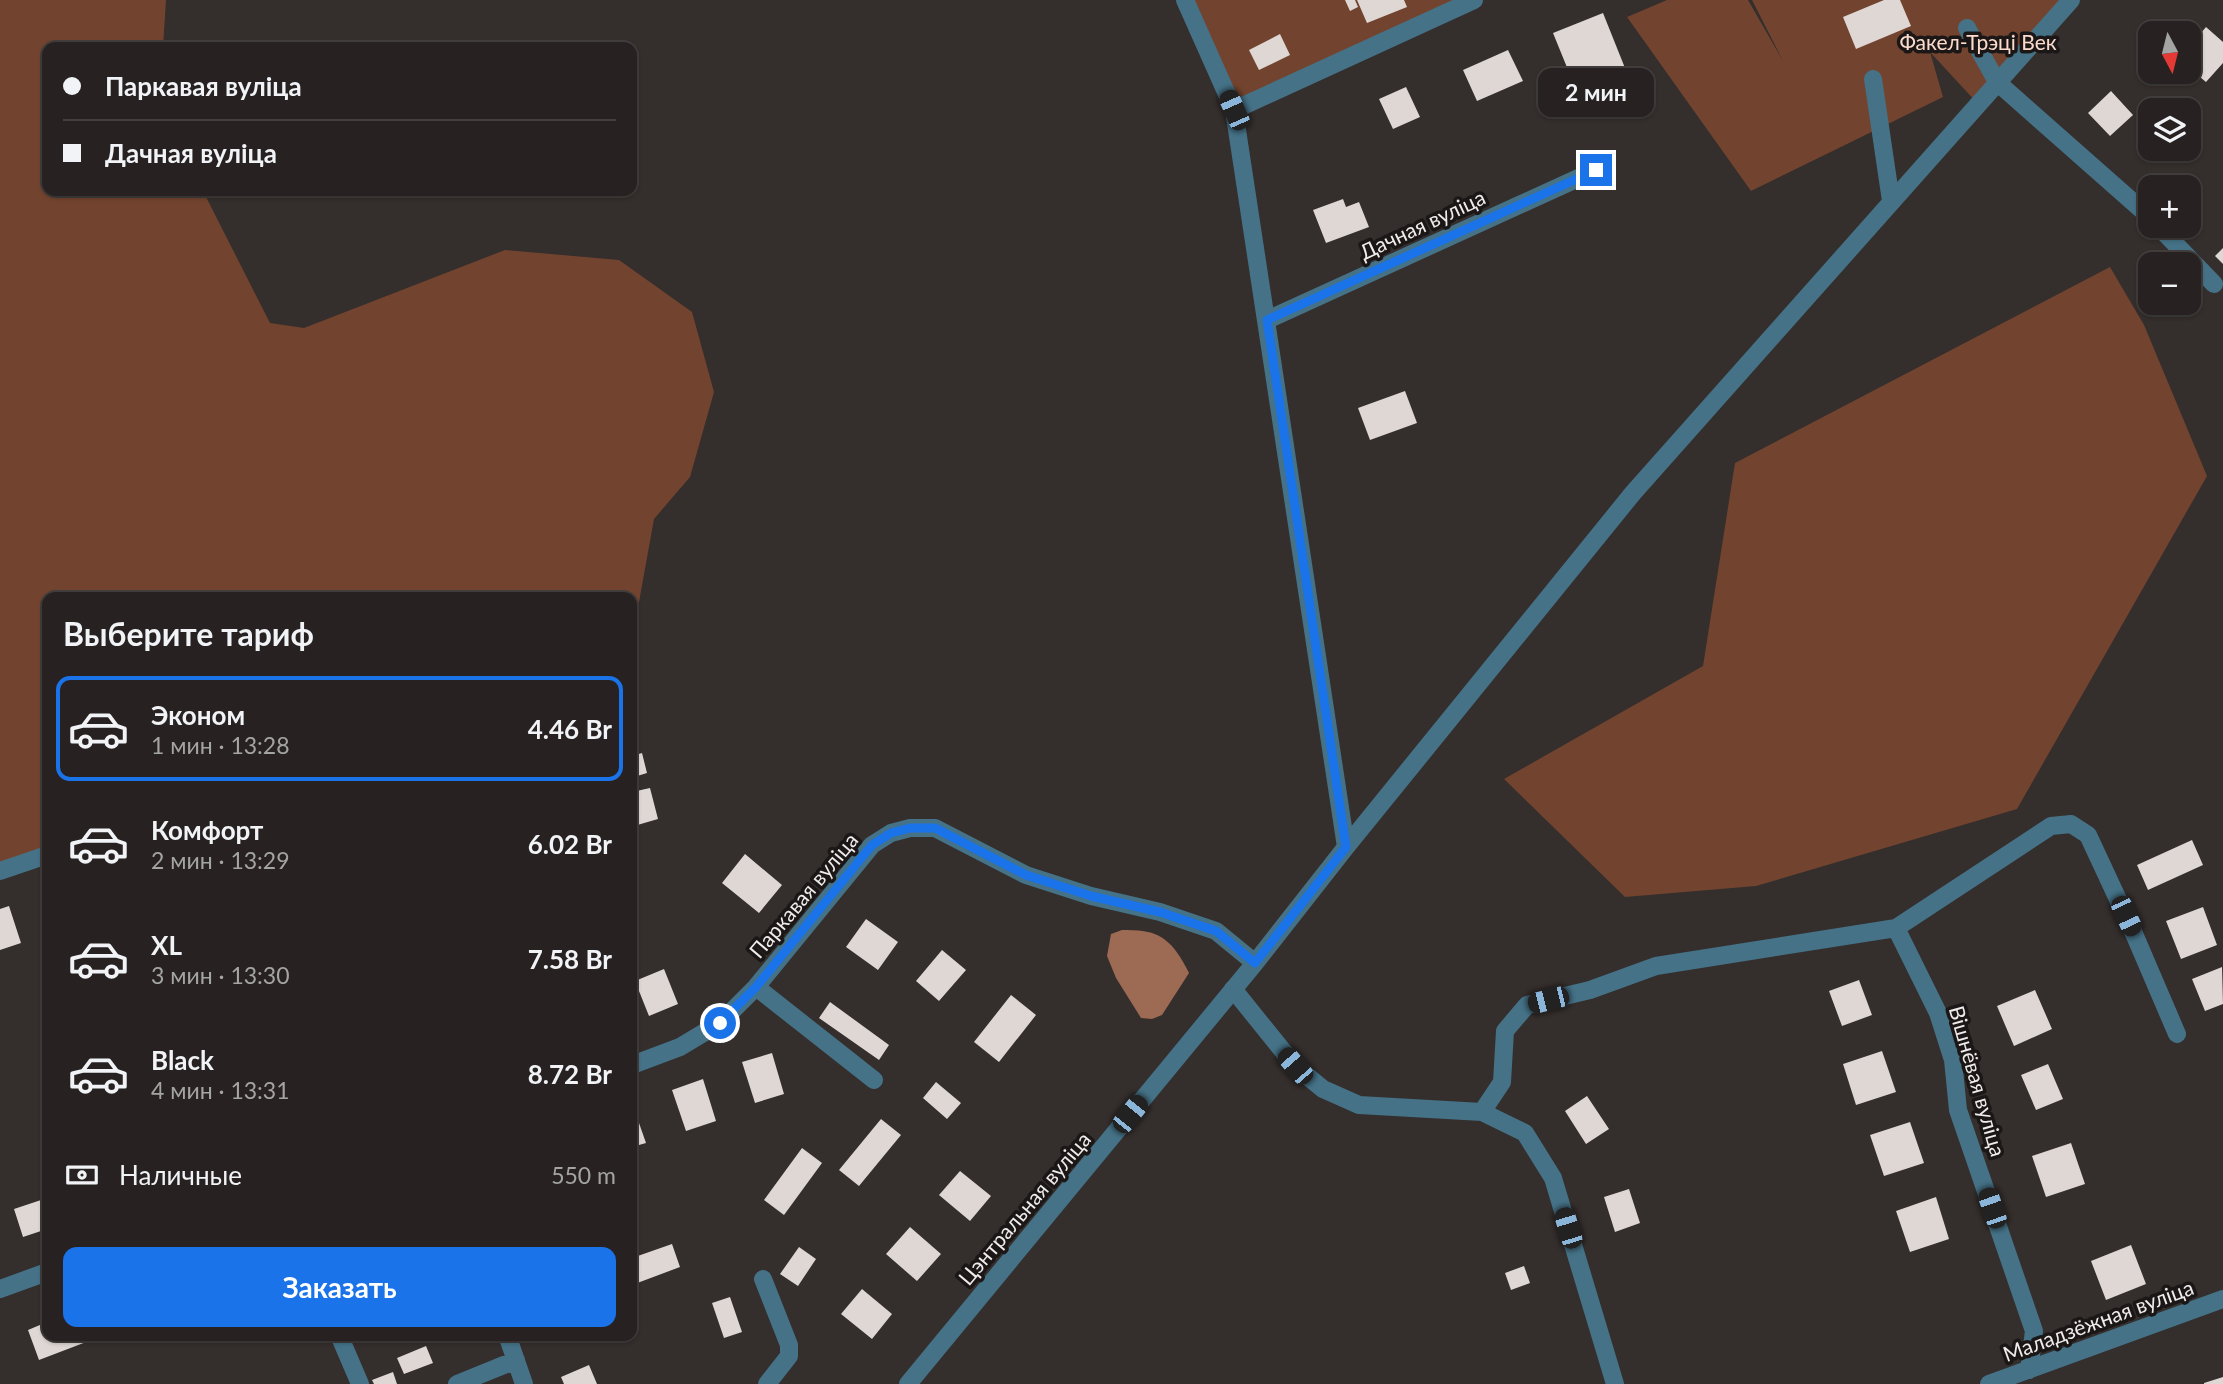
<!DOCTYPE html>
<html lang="ru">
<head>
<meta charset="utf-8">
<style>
  :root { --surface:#272221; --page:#2f2a2a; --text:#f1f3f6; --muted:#a4a4a5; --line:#433f3f; --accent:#1a73e8 }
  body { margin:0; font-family:Lato,sans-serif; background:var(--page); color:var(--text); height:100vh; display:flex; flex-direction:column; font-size:26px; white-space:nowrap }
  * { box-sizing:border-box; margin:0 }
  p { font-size:23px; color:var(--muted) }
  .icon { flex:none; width:38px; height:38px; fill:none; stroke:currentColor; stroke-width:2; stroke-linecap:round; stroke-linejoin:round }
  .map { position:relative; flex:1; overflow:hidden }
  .drawer { position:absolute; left:42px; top:592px; width:595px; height:749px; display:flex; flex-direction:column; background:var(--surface); border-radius:14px; box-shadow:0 2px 5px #0004,0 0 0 2px var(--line) }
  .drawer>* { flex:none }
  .guide { position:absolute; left:42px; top:42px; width:595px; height:154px; border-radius:14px; box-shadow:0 2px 5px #0004,0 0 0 2px var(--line); display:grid; align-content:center; height:154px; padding:0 21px; background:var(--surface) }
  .needle { width:46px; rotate:173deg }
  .fabs { position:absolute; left:2138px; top:21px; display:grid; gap:14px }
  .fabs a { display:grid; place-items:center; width:63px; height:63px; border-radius:14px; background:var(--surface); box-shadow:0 2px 5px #0004,0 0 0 2px var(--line); font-size:35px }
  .end { position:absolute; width:32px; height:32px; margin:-16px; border:9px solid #1a73e8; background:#fff; box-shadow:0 0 0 4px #fff }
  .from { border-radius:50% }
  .bubble { position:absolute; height:49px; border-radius:14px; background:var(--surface); box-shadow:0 2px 5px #0004,0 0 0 2px var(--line); font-size:23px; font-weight:700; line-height:49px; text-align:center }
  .car { position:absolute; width:21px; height:42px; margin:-21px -10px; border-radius:9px; box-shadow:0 0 5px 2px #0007; background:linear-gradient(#222 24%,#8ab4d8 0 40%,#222 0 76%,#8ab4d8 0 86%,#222 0) }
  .guide b { display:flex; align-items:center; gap:24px; height:66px; font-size:26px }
  .guide b+b { border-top:2px solid var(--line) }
  .guide i { width:18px; height:18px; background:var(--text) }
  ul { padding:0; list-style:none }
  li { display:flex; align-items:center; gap:21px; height:105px; margin:0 14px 10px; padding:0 7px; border:4px solid transparent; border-radius:14px }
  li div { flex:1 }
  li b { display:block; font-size:26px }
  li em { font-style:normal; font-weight:700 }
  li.selected { border-color:var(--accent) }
  li>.icon { width:63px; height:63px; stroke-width:1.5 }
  h2 { padding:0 21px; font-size:32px; line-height:84px }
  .pay { display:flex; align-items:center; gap:18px; height:77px; padding:0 21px; font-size:26px }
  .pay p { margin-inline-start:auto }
  .button { display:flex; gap:14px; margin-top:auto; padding:14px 21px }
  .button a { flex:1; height:80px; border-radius:14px; background:var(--accent); color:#fff; font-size:28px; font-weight:700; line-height:80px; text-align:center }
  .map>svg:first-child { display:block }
</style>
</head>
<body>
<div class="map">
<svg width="2223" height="1384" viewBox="0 0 2223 1384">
  <rect width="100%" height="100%" fill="#342e2c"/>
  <path fill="#72442f" d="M0,0H166L163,47H47V191H203L270,323L304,328L505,250L619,260L692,312L714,392L690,477L654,519L639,602L632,622V597H47V855L0,871Z
    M1185,0H1474L1234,110Z
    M1667,0H1748L1783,61L1752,0H2071L1978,104L1930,52L1943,97L1751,191L1627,17Z
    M2110,267L2144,325L2207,476L2017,809L1756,886L1625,897L1504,779L1703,666L1735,463Z"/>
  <path fill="#9d6a54" d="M1122,930C1161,929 1172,940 1189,973L1162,1015L1152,1019L1141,1018L1116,978L1107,956L1111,934Z"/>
  <path fill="#ded7d4" d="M1345,0H1355L1358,7L1350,11Z
    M1357,0H1404L1407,7L1367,23Z
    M1884,0H1900L1911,26L1856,49L1843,17Z
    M1603,13L1625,68L1575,87L1553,33Z
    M2206,27L2223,42V63L2206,82L2189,68V47Z
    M1280,34L1290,55L1259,70L1249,50Z
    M1508,50L1523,81L1477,101L1463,70Z
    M1406,87L1420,117L1393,129L1379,99Z
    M2111,91L2133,115L2110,136L2088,113Z
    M1343,199L1346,207L1359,202L1369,227L1326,243L1313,210Z
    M2223,248V264L2215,256Z
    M1405,391L1417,423L1370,440L1358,408Z
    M642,753L647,773L634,777L632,756Z
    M650,788L658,819L634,826L632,815V792Z
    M2192,840L2203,865L2148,890L2137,865Z
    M745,854L782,885L759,913L722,883Z
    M9,906L21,943L0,950V909Z
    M2203,907L2217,945L2181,959L2166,921Z
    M866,919L898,942L878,970L846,947Z
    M942,950L966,970L939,1001L916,981Z
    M2222,967L2223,1004L2205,1011L2192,979Z
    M664,969L678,1004L649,1016L635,981Z
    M1859,980L1872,1015L1842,1026L1829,991Z
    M2035,990L2052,1029L2014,1046L1997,1006Z
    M1011,995L1036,1015L999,1062L974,1042Z
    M830,1002L889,1045L879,1060L819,1018Z
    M1882,1051L1896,1092L1856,1105L1843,1064Z
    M772,1053L784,1094L755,1103L742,1062Z
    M2048,1064L2063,1099L2036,1110L2021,1075Z
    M703,1079L716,1121L686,1131L672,1090Z
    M936,1082L961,1103L947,1119L923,1098Z
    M1587,1096L1609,1129L1586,1144L1565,1111Z
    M632,1103L646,1143L632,1147Z
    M881,1119L901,1135L859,1186L839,1170Z
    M1910,1122L1924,1163L1884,1176L1870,1135Z
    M2071,1143L2085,1184L2046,1197L2032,1156Z
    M802,1148L822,1163L784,1215L764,1200Z
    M960,1171L991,1196L970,1221L939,1195Z
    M1629,1189L1640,1223L1615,1232L1604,1197Z
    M1936,1197L1949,1239L1910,1252L1896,1211Z
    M47,1198V1229L23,1237L14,1209Z
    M910,1227L941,1254L917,1281L886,1254Z
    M672,1244L680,1267L632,1285V1258Z
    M2131,1245L2146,1284L2106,1300L2091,1261Z
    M799,1247L816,1259L798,1286L780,1274Z
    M1524,1266L1530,1283L1511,1290L1505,1273Z
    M862,1289L892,1314L872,1339L841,1314Z
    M730,1297L742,1332L724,1338L712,1303Z
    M47,1322V1335H93L94,1339L39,1360L28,1330Z
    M285,1335H308V1336L287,1342Z
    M426,1346L433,1363L404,1374L397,1358Z
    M589,1365L597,1384H564L561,1377Z
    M393,1372L397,1384H374L372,1380Z
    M2223,1377V1384H2204V1383Z"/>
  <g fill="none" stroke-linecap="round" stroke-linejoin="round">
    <path stroke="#457287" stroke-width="18" d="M1185,0L1234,110L1346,847
      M1967,28L1997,82L2151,218
      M1873,79L1891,201
      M1234,110L1474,0
      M2158,226L2214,284
      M1267,320L1596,170
      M0,871L47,855
      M1896,928L1938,1013L1953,1060L1958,1110L2034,1331L2029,1370
      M756,987L874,1080
      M1233,989L1295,1066L1323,1089L1359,1105L1482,1112L1525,1133L1553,1178L1615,1384
      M632,1065L680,1047L720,1023L756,987L872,845L891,833L910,828H935L1026,875L1091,896L1160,912L1216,931L1255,963
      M1482,1112L1502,1082L1505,1031L1527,1005L1590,990L1656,966L1896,928L2051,826L2071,824L2088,835L2135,936L2177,1034
      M763,1279L789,1345V1356L767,1384
      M0,1289L47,1272
      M339,1335L360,1384
      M507,1335L524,1384
      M457,1384L516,1360
      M908,1384L1255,963L1346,847L1633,493L2071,0
      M1989,1384L2223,1299"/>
  </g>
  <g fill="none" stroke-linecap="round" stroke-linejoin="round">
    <path stroke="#1a73e8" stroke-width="9" d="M720,1023L756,987L872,845L891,833L910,828H935L1026,875L1091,896L1160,912L1216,931L1255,963L1346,847L1267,320L1596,170"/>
  </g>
  <g text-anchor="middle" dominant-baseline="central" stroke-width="7" stroke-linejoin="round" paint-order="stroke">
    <g font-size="21" fill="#fcdbcd" stroke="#1a1716">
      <text x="1978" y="41">Факел-Трэці Век</text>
    </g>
    <g font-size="21" fill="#f0eceb" stroke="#1a1716">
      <text transform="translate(1422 224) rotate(-25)">Дачная вуліца</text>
      <text transform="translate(803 895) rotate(-50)">Паркавая вуліца</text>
      <text transform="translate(1978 1081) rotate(74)">Вішнёвая вуліца</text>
      <text transform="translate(1024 1208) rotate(-50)">Цэнтральная вуліца</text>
      <text transform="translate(2098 1320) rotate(-20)">Маладзёжная вуліца</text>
    </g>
  </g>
</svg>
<div class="fabs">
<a><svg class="needle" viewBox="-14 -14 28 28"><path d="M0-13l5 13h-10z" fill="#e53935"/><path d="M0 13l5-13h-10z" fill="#a4a4a5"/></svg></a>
<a><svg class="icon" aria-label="layers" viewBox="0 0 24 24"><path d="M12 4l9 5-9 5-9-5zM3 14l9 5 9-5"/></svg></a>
<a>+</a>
<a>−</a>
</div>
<i class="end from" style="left:720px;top:1023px"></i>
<i class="end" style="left:1596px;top:170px"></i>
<div class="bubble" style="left:1538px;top:68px;width:116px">2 мин</div>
<i class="car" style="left:1234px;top:110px;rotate:336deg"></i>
<i class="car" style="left:2126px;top:916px;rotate:155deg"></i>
<i class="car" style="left:1548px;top:1000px;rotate:256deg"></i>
<i class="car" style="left:1295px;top:1066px;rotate:319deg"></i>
<i class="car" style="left:1130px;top:1114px;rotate:39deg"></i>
<i class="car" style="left:1992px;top:1208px;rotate:341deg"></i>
<i class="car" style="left:1568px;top:1228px;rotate:343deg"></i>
<div class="guide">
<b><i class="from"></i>Паркавая вуліца</b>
<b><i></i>Дачная вуліца</b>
</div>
<section class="drawer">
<h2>Выберите тариф</h2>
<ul>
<li class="selected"><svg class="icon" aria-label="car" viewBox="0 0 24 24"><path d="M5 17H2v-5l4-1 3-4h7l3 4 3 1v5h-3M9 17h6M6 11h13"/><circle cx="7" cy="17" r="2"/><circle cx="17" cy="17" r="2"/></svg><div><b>Эконом</b><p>1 мин · 13:28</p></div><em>4.46 Br</em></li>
<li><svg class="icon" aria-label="car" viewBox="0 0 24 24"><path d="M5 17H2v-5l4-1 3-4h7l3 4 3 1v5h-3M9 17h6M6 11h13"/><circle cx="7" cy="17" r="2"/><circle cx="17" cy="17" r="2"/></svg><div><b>Комфорт</b><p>2 мин · 13:29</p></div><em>6.02 Br</em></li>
<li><svg class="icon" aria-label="car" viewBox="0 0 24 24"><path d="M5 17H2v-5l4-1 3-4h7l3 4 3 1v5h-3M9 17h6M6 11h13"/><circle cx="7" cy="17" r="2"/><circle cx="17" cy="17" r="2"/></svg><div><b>XL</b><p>3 мин · 13:30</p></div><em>7.58 Br</em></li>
<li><svg class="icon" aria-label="car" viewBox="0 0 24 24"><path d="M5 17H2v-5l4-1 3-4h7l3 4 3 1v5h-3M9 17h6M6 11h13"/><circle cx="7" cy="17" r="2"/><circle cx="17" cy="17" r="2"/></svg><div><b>Black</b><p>4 мин · 13:31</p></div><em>8.72 Br</em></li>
</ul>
<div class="pay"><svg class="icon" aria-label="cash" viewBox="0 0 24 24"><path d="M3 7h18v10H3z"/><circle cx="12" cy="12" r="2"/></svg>Наличные<p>550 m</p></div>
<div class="button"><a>Заказать</a></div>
</section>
</div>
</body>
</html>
